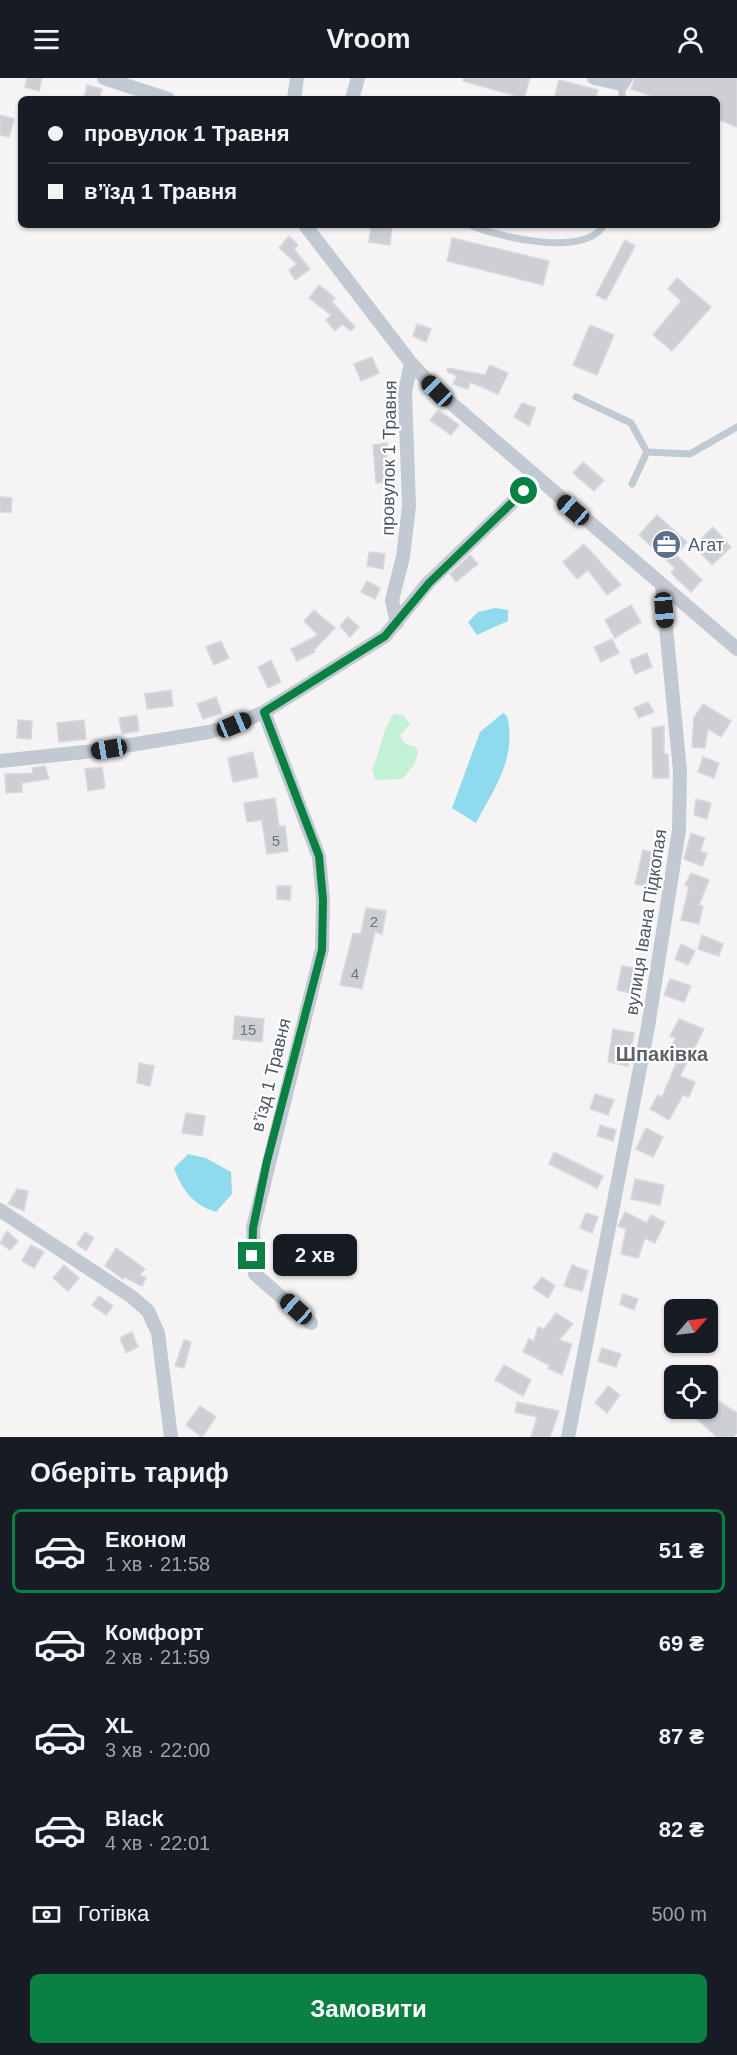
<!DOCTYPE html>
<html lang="uk">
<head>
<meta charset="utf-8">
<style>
  :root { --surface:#171b24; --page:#242831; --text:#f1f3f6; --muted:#9ea1a6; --line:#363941; --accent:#0b8043 }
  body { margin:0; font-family:Arial,sans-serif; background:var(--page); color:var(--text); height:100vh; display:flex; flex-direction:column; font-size:22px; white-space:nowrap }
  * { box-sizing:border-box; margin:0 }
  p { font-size:20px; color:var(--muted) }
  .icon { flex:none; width:33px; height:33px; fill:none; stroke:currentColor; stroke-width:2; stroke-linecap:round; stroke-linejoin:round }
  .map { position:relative; height:1359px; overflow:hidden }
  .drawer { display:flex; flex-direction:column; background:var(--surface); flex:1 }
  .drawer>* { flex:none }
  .banner { position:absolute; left:18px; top:18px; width:702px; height:132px; border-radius:9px; box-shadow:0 2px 4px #0004; display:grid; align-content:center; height:132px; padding:0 30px; background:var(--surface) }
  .needle { width:39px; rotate:62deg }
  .buttons { position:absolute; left:664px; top:1221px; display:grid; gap:12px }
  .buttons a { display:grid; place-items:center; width:54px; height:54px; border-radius:9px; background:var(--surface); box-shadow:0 2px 4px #0004; font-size:30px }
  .end { position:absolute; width:27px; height:27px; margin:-14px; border:8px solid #0b8043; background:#fff; box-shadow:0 0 0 3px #fff }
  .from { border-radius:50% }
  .bubble { position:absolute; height:42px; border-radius:9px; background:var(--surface); box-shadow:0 2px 4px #0004; font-size:20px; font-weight:700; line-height:42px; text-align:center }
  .car { position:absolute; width:18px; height:36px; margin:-18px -9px; border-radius:8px; box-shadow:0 0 4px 2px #0007; background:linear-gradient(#222 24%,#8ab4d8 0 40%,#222 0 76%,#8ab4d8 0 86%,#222 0) }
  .banner b { display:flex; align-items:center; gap:21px; height:57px; font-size:22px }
  .banner b+b { border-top:2px solid var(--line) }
  .banner i { width:15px; height:15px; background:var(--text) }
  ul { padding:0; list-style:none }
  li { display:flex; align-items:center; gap:18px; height:84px; margin:0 12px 9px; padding:0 18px; border:3px solid transparent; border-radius:9px }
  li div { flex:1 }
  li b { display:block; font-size:22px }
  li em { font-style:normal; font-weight:700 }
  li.current { border-color:var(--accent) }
  li>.icon { width:54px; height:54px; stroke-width:1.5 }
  h2 { padding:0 30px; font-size:27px; line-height:72px }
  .pay { display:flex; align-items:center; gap:15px; height:66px; padding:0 30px; font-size:22px }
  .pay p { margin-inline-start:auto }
  .primary-button { display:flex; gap:12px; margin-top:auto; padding:12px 30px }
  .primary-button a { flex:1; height:69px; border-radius:9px; background:var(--accent); color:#fff; font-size:24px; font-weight:700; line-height:69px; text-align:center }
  header { display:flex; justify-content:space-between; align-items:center; height:78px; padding:0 30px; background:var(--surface); font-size:27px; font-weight:700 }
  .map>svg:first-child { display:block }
</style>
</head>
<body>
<header><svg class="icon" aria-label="menu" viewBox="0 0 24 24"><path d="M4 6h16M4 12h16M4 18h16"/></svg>Vroom<svg class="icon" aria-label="person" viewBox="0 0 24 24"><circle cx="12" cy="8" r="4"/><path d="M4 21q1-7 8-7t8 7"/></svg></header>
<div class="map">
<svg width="737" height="1359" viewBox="0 0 737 1359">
  <rect width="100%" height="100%" fill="#f5f3f3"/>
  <path fill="#c3f1d5" d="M394,636L403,637L410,646L400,658L405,666L414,668L418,674L414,687L402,701L376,702L372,692C380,674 382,652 394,636Z"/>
  <path fill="#90daee" d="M495,530L508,532V543L477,557L468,544L478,534Z
    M503,635L507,638C517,680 495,709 476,745L452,730L480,654Z
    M188,1076L206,1080L231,1094L232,1116L216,1134C193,1127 182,1112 174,1090Z"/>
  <path fill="#cdcfd5" stroke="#d7d9de" stroke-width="1.5" d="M27,0H42L39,13L25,9Z
    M463,0H530L524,20L463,3Z
    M635,0H737V49L717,41V21H660L631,11Z
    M559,2L598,12L595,21H554Z
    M87,7L102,11L99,21H84Z
    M0,37L14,41L9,59L0,57Z
    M371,147H392L390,167L369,164Z
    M289,158L298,167L294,171L310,191L295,202L289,192L297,186L279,170Z
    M452,160L549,183L543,207L447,183Z
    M625,162L635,168L606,222L596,217Z
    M677,200L711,229L672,273L653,257L681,223L668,211Z
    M319,207L335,220L332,224L355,249L351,253L342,246L335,253L326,242L331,237L309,220Z
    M417,246L431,251L426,264L413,258Z
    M590,247L614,257L597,297L573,287Z
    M372,279L379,295L361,303L354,286Z
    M490,287L508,295L498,316L470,304L468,311L453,306L457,298L447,293L448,290L485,297Z
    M522,325L536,330L529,348L514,339Z
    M438,332L459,347L451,357L430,342Z
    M387,365V388L395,387V404L376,405L373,367Z
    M583,384L604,402L594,413L573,395Z
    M0,419L12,420L11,434H0Z
    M657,437L687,464L676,477L702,502L691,514L671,495L675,490L639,457Z
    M713,449L731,469L712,487L694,468Z
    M584,466L621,507L607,517L588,492L577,501L563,484Z
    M369,474L385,476L383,491L367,488Z
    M470,477L478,486L456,504L450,496Z
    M367,503L380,510L375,521L361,514Z
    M631,527L641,544L615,560L605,542Z
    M314,532L335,550L314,572L315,574L297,583L291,571L318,557L304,543Z
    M348,539L359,549L350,559L340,548Z
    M612,561L619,575L601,584L594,569Z
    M221,563L229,580L214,587L206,569Z
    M647,575L652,589L635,596L630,582Z
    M271,582L281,604L268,610L258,589Z
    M171,612L173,628L147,631L145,616Z
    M216,619L222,635L203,641L197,626Z
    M648,624L654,634L639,640L634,630Z
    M703,626L731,643L721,659L708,651L705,670L692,669L694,639Z
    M137,637L139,653L122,656L119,640Z
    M18,642L32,643L31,661L17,660Z
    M84,642L86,661L59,664L57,645Z
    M664,648V676H668L669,700H653L652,650Z
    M253,674L258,699L233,704L228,680Z
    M703,679L719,685L714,700L698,694Z
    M45,688L49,701L22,705V714L6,715L5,696L33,695L32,690Z
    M102,689L105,710L88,713L85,691Z
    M275,720L279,748H285L288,773L267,776L262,742L247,744L244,725Z
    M696,721L711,725L707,741L694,737Z
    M691,755L705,760L700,773L707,776L702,788L684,781Z
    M643,772L657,776L652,790L654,791L651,809L635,806Z
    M691,795L709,802L699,827L703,828L699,846L681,842L689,809L685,807Z
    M277,808H291L290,822L277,821Z
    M366,830L386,833L382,856L375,854L362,911L340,907L353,855L361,856Z
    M702,857L723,866L719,878L698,871Z
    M681,866L695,873L688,887L675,881Z
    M622,888L640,891L636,916L617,912Z
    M670,901L691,908L684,924L664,917Z
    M235,938L264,941L262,964L233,961Z
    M679,941L704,951L680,998L695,1004L689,1019L683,1017L669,1042L650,1031L658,1017L662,1019L677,983L666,978L676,960L670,958Z
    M613,951L634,955L628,988L608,984Z
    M139,985L154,988L150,1008L137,1005Z
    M595,1016L614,1022L608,1037L590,1031Z
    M186,1035L205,1038L202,1058L182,1055Z
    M600,1047L616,1052L613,1063L597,1058Z
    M646,1050L663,1059L653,1079L636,1071Z
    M554,1074L603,1098L597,1110L549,1086Z
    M635,1101L664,1107L660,1127L631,1121Z
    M17,1111L28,1113L24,1133L8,1126Z
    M625,1134L647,1145L651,1137L665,1144L655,1165L645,1160L638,1180L621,1176L626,1151L618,1148Z
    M586,1135L598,1139L592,1155L580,1150Z
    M7,1153L18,1163L10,1172L0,1165Z
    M85,1154L94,1160L86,1173L77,1166Z
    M293,1162L318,1167L313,1188L289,1182Z
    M31,1167L44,1174L34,1190L22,1183Z
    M116,1170L145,1191L140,1197L146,1200L142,1208L124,1199L123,1201L105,1188Z
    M64,1187L79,1200L68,1213L53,1200Z
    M572,1187L588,1193L582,1213L564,1208Z
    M542,1199L555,1208L548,1220L533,1210Z
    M623,1216L638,1221L634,1232L620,1226Z
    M99,1218L113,1228L106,1237L92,1227Z
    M556,1235L573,1246L559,1262L572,1266L562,1297L548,1290L549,1287L523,1274L529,1261L534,1263L538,1249L544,1251Z
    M132,1254L138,1269L126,1275L120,1260Z
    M184,1262L191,1264L184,1290L175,1288Z
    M602,1270L621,1276L616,1289L598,1283Z
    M504,1287L531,1302L523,1318L495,1302Z
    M608,1308L620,1317L607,1335L595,1325Z
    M718,1323L737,1335V1355L733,1359H717L697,1341L708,1329L712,1332Z
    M517,1324L559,1333L550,1359H531L537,1339L515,1334Z
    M200,1328L216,1339L202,1359L186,1347Z"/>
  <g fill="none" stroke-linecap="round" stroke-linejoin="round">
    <path stroke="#c1cad2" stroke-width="7" d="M622,21V6
      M470,147C499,159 584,180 604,147
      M576,319L631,345L647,374
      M632,406L647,374L690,376L737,349"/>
    <path stroke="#c1cad2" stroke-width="14" d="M104,0L168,21
      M594,0L622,6L626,0
      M294,21L297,0
      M352,21L358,0
      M305,147L411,285L437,313L737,571
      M397,545L392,522L403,479L409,428L405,314L411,285
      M264,634L319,779L323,822L322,871L253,1150L255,1196L311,1245
      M0,683L94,673L209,654L234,647L264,634L385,558L428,505L537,401
      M0,1132L132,1219L148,1233L158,1255L171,1359
      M568,1359L648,949L679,752L680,693L662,508"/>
  </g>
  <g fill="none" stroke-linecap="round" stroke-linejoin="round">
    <path stroke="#0b8043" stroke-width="8" d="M252,1178L253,1150L267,1083L322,872L323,822L319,778L264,634L385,558L429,505L524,413"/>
  </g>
  <defs>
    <symbol id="office-disc" viewBox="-11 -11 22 22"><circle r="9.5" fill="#5c6f8a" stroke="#fff"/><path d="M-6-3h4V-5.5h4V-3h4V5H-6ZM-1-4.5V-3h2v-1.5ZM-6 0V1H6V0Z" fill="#fff"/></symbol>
  </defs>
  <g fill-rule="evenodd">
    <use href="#office-disc" x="650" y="450" width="33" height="33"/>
  </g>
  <g text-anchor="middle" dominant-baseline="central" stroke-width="4.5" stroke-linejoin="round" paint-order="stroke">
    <g font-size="15" fill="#6b747e">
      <text x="276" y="762">5</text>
      <text x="374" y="843">2</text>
      <text x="355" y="895">4</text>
      <text x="248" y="951">15</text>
    </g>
    <g font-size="18" fill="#4a5661" stroke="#fff">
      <text transform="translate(389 380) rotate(-89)">провулок 1 Травня</text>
      <text transform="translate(646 844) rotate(-81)">вулиця Івана Підкопая</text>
      <text transform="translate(271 997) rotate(-76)">в’їзд 1 Травня</text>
    </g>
    <g font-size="18" fill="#4e5e75" stroke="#fff" text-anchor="start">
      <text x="688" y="467">Агат</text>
    </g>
    <g font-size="20" font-weight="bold" fill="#5f6368" stroke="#fff">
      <text x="662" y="976">Шпаківка</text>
    </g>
  </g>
</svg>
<div class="buttons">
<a><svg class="needle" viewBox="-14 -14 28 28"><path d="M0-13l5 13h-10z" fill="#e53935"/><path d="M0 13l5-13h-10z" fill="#9ea1a6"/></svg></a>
<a><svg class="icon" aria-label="locate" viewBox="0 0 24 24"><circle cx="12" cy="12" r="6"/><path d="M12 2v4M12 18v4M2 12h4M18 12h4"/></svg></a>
</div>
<i class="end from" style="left:524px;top:413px"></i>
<i class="end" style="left:252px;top:1178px"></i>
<div class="bubble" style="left:273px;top:1156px;width:84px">2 хв</div>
<i class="car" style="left:437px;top:313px;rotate:315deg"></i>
<i class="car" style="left:573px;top:432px;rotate:311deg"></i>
<i class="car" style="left:664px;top:532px;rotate:175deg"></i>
<i class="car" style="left:234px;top:647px;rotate:67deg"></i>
<i class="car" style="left:109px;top:671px;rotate:261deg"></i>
<i class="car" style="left:296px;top:1231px;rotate:312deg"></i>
<div class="banner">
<b><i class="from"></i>провулок 1 Травня</b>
<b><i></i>в’їзд 1 Травня</b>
</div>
</div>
<section class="drawer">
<h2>Оберіть тариф</h2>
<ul>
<li class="current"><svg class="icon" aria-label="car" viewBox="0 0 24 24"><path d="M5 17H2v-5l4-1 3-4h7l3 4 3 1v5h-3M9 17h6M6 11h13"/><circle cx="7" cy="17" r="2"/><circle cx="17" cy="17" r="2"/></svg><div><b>Економ</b><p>1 хв · 21:58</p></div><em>51 ₴</em></li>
<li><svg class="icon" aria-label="car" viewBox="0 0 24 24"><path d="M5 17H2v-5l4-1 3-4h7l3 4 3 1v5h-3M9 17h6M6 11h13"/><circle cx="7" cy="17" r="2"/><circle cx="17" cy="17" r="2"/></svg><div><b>Комфорт</b><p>2 хв · 21:59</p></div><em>69 ₴</em></li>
<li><svg class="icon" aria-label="car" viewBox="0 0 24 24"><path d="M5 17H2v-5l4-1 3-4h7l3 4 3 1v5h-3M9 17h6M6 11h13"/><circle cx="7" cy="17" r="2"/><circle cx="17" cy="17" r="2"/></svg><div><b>XL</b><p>3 хв · 22:00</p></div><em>87 ₴</em></li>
<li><svg class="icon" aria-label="car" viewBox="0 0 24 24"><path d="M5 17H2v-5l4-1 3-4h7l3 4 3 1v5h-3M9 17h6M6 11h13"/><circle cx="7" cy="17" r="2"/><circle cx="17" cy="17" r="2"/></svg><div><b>Black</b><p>4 хв · 22:01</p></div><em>82 ₴</em></li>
</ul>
<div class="pay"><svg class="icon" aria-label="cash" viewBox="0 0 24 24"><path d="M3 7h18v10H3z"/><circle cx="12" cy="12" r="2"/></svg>Готівка<p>500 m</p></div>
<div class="primary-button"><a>Замовити</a></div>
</section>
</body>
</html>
